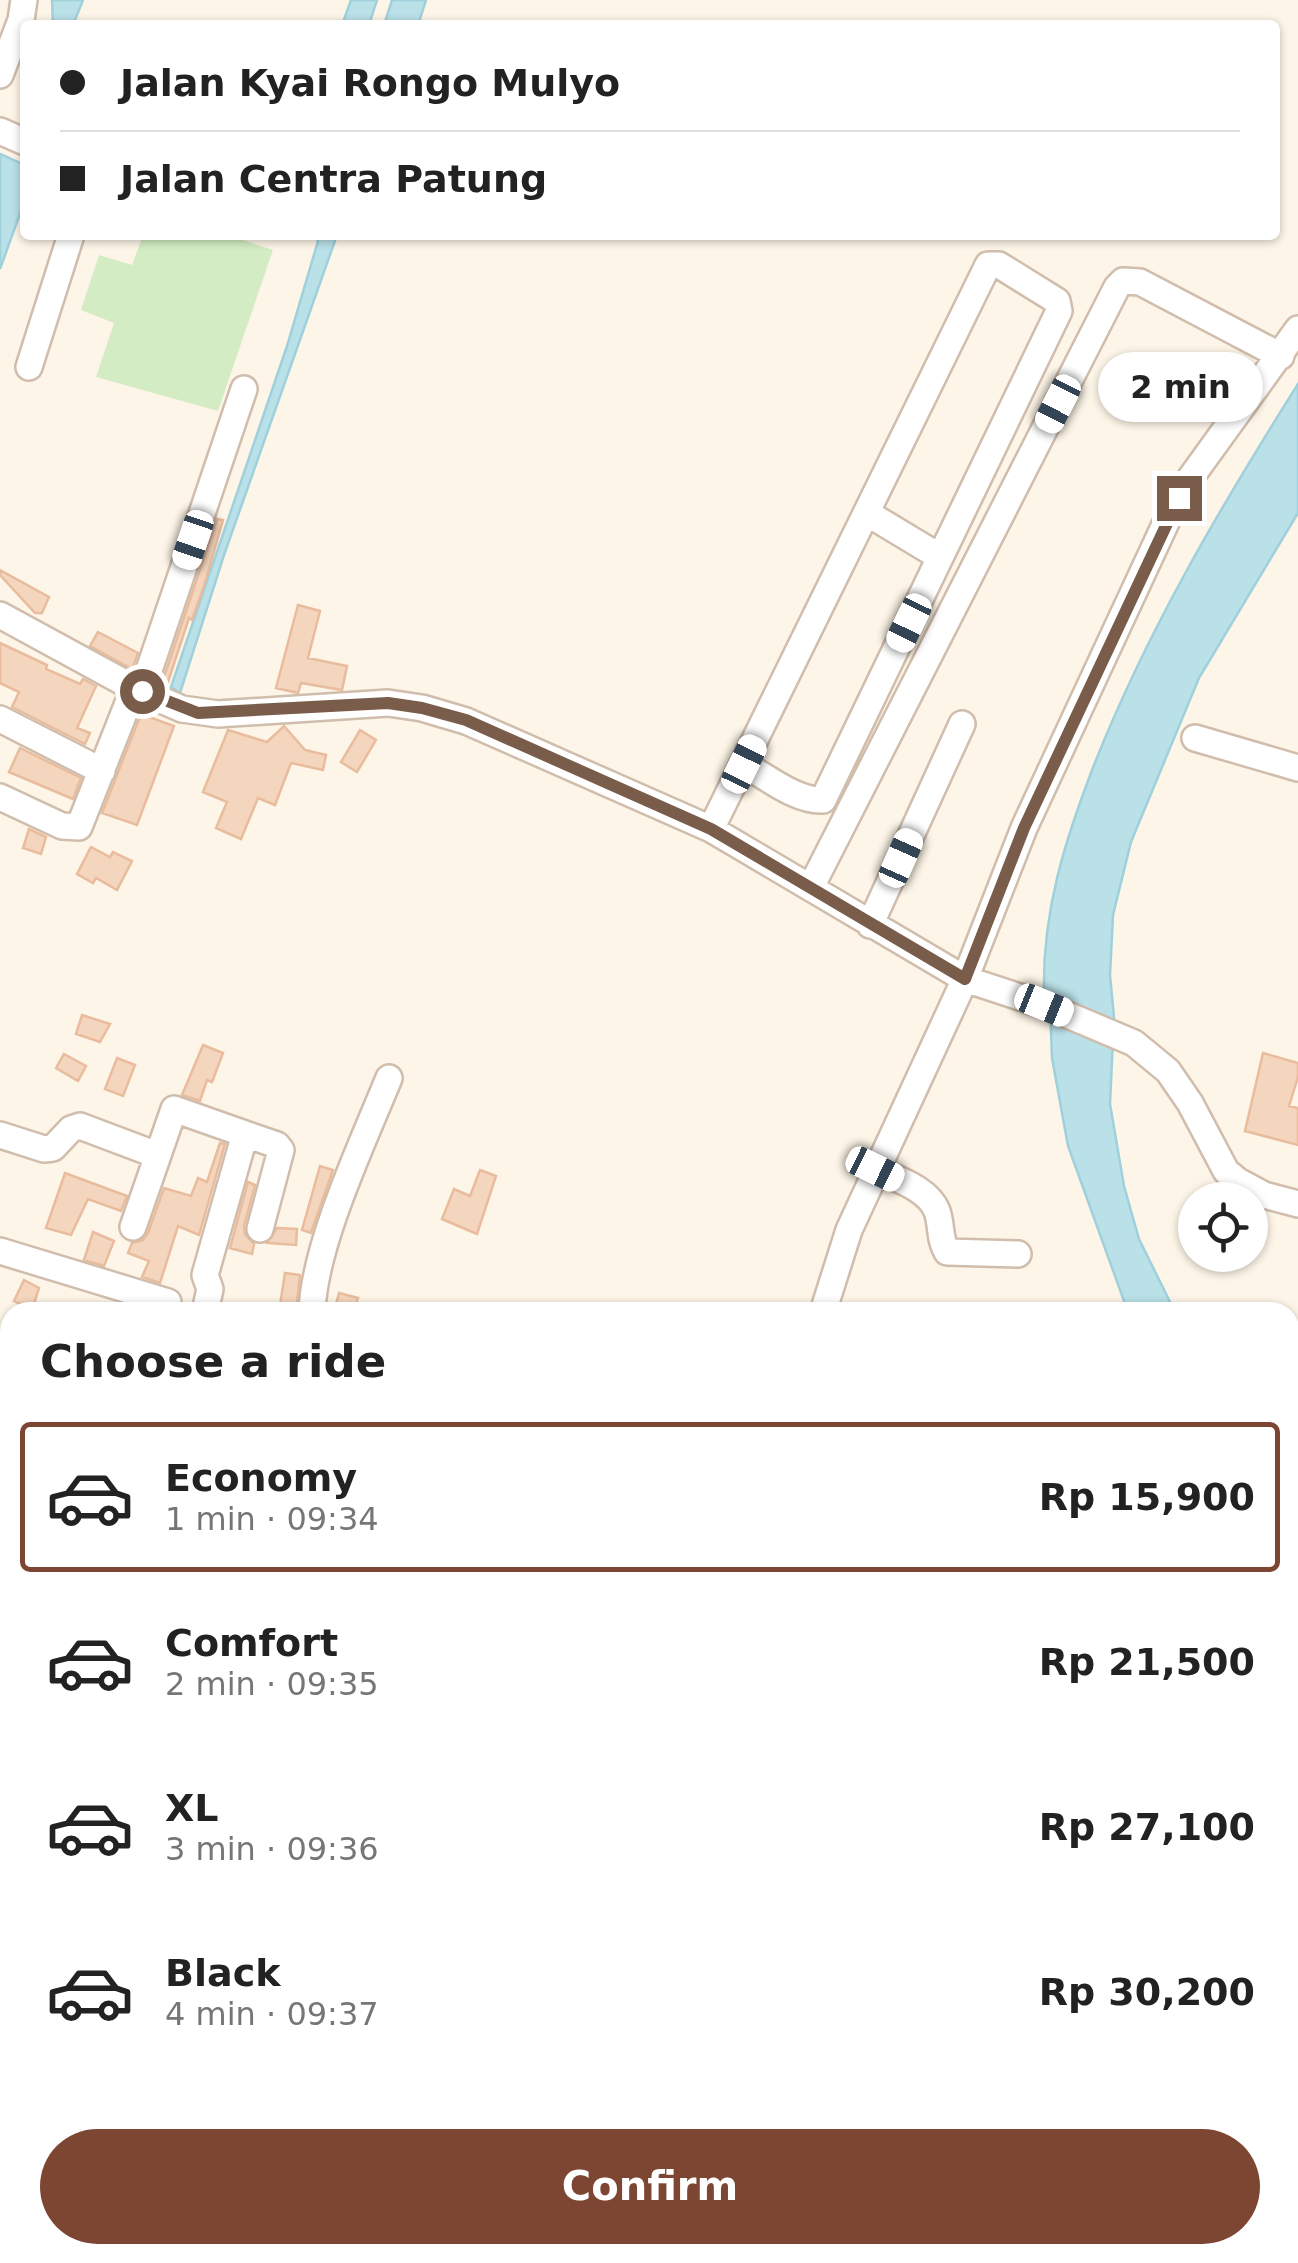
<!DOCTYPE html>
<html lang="en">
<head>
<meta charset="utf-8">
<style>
  :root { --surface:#fff; --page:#f2f2f2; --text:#222; --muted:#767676; --line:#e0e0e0; --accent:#7d4633 }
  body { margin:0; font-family:"DejaVu Sans",sans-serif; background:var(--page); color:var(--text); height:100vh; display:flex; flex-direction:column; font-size:38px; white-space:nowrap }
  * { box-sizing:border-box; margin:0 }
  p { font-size:32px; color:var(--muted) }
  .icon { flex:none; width:55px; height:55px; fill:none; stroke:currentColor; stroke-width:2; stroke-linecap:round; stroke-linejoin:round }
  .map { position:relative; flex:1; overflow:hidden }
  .side { position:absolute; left:0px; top:1302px; width:1300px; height:962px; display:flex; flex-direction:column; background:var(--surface); border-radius:30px 30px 0 0; box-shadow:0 2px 8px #0004 }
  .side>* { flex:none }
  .top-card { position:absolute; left:20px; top:20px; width:1260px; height:220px; border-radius:10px; box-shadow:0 2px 8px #0004; display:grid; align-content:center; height:220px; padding:0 40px; background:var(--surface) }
  .buttons { position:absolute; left:1178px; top:1182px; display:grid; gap:20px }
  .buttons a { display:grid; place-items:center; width:90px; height:90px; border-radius:50%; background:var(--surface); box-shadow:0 2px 8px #0004; font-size:50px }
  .end { position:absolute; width:45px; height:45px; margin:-22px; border:12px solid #795c4a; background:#fff; box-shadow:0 0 0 5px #fff }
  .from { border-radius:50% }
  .bubble { position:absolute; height:70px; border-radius:35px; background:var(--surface); box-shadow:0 2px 8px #0004; font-size:32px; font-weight:800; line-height:70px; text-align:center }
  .car { position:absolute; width:30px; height:60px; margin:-30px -15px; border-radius:12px; box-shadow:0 0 8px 2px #0007; background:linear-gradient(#fff 24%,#345 0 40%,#fff 0 76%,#345 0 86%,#fff 0) }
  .top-card b { display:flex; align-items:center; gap:35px; height:95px; font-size:38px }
  .top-card b+b { border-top:2px solid var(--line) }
  .top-card i { width:25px; height:25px; background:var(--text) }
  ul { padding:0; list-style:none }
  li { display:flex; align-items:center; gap:30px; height:150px; margin:0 20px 15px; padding:0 20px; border:5px solid transparent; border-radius:10px }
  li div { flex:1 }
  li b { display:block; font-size:38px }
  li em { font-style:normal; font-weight:800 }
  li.current { border-color:var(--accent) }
  li>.icon { width:90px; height:90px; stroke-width:1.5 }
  h2 { padding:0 40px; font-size:45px; line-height:120px }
  .action { display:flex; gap:20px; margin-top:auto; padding:20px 40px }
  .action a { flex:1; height:115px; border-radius:60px; background:var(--accent); color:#fff; font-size:40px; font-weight:800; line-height:115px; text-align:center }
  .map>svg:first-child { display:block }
</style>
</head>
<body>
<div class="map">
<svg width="1298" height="2263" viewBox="0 0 1298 2263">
  <rect width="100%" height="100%" fill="#fdf5e7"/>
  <path fill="#d3ecc4" d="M143,235H228L273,250L218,411L96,377L114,323L81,310L99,255L132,265Z"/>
  <path fill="#bae0e8" stroke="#a0d0db" stroke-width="2.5" d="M52,0H83L73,25H53Z
    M351,0H377L369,25H342Z
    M392,0H426L418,25H384Z
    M0,154L25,165V200L0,269Z
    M313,235H337L224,555L180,693L171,687L287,346L318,241Z
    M1298,384V513L1199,678L1131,842L1113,915L1110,975L1114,1017L1110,1104L1124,1186L1139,1239L1175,1312H1128L1068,1146L1052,1058L1050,1003L1044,993C1042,912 1065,840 1094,765C1147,631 1221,506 1298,384Z
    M1290,1780L1298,1814V1984L1290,2076Z"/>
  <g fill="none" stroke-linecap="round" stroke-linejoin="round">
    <path stroke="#bae0e8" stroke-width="32" d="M1290,2255L1291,2263"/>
  </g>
  <path fill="#f4d5bd" stroke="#e8bc9d" stroke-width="2.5" d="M217,519L223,520L204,586L192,620L189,618L167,685L162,683Z
    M0,570L49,597L42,613H35L0,575Z
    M298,605L320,611L308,658L347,666L342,690L301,683L298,693L276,688Z
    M98,632L138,653L132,669L90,646Z
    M0,643L47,665L46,669L80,684L83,679L96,686L77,728L90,733L85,744L12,707L19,692L0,683Z
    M141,714L174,726L137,825L102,813Z
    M284,726L305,750L326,755L323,770L291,763L275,805L258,798L241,839L216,828L227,802L203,792L228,730L267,742Z
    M360,730L376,740L357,772L341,762Z
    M20,748L81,778L73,799L9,772Z
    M29,829L46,837L41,854L23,848Z
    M91,847L110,857L113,852L132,861L117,890L96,878L93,883L77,874Z
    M82,1015L110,1024L100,1042L76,1034Z
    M203,1045L223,1053L212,1082L207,1080L200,1101L182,1095Z
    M1263,1053L1298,1063V1077L1289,1106L1298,1108V1145L1245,1131Z
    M64,1054L86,1066L78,1081L56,1068Z
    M117,1058L135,1065L123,1096L105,1089Z
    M220,1143L225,1144L199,1235L178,1226L160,1283L142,1277L149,1261L128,1253L132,1243L143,1240L148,1233L164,1188L191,1196L198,1178L207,1182Z
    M320,1166L333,1170L311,1233L302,1230Z
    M480,1170L496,1176L477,1234L442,1219L454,1189L470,1196Z
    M65,1173L127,1196L121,1211L88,1199L71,1235L46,1228Z
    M248,1182L255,1185L244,1226L245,1234L254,1244L252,1254L230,1248Z
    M277,1228L297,1229L296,1245L267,1243Z
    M93,1232L114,1241L104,1266L84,1260Z
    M285,1273L300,1275L296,1312H279Z
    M24,1280L39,1288L32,1310L14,1301Z
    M339,1293L358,1298L354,1312H334Z"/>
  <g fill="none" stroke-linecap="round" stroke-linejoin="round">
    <defs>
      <path id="minor" d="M0,75L21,20L24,0
        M0,131L25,142
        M29,367L71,235
        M867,513L940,557
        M0,615L134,688L182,709L218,714L388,703L422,708L466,721L711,829L965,979L1044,1005L1134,1043L1168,1071L1190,1103L1226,1171L1238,1181L1264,1195L1298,1204
        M142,691L244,389
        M0,719L102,771
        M1195,738L1298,768
        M0,797L62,826L79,827L134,688
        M711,829L988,265H999L1057,301L1059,311L823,800C797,802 766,776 743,764
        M811,887L1117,287L1123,281L1140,282L1281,356
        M870,925L962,724
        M245,1134L277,1145L281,1150L260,1229
        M0,1135L44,1149L53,1148L71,1129L80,1126L157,1155
        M875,1169C896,1179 928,1188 937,1211C942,1225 939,1239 947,1252L1018,1254
        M133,1227L174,1109L245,1134L205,1275L210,1289L205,1312
        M0,1251L168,1302
        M312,1312C314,1245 363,1142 389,1078
        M823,1312L849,1230L965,979L1024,828L1169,516L1189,480L1298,329
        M0,1377L10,1381
        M1290,1920H1298
        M648,2255L649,2263
        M1047,2255L1073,2263"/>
    </defs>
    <use href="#minor" stroke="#d0bdac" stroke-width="30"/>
    <path stroke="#dab8a0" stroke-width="4" stroke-dasharray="2.5 8" stroke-linecap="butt" d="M857,2263L859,2255"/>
    <use href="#minor" stroke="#fff" stroke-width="25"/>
  </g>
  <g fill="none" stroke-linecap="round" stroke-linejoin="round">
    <path stroke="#795c4a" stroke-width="12" d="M142,691L198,713L388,703L422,708L466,720L711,829L965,979L1024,828L1179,498"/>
  </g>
</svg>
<div class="buttons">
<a><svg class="icon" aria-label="locate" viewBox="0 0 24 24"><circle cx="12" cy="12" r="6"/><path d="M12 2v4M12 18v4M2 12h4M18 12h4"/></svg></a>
</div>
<i class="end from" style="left:142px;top:691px"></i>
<i class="end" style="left:1179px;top:498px"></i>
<div class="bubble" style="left:1098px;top:352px;width:165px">2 min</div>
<i class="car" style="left:1058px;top:404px;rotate:207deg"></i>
<i class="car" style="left:193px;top:540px;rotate:199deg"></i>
<i class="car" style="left:909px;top:623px;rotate:206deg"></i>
<i class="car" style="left:744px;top:764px;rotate:26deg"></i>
<i class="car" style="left:901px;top:858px;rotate:24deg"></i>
<i class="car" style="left:1044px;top:1005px;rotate:112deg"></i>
<i class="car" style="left:875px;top:1169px;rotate:116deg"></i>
<div class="top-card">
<b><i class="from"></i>Jalan Kyai Rongo Mulyo</b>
<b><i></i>Jalan Centra Patung</b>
</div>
<section class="side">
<h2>Choose a ride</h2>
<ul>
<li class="current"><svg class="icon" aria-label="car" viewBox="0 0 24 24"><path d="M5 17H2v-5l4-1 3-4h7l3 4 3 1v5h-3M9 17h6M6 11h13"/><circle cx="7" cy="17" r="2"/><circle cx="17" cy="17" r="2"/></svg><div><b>Economy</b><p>1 min · 09:34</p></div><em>Rp 15,900</em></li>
<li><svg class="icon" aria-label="car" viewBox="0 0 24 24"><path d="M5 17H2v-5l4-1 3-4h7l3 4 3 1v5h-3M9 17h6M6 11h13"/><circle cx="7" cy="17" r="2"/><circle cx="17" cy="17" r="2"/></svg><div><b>Comfort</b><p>2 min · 09:35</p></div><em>Rp 21,500</em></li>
<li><svg class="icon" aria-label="car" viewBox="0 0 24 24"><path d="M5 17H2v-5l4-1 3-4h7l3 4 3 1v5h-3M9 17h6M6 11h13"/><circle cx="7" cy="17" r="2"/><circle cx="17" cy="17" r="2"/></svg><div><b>XL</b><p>3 min · 09:36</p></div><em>Rp 27,100</em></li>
<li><svg class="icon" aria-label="car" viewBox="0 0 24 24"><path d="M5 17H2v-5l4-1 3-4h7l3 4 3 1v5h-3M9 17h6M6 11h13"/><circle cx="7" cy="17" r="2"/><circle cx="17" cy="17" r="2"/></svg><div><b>Black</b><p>4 min · 09:37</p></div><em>Rp 30,200</em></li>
</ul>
<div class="action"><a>Confirm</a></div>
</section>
</div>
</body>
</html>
